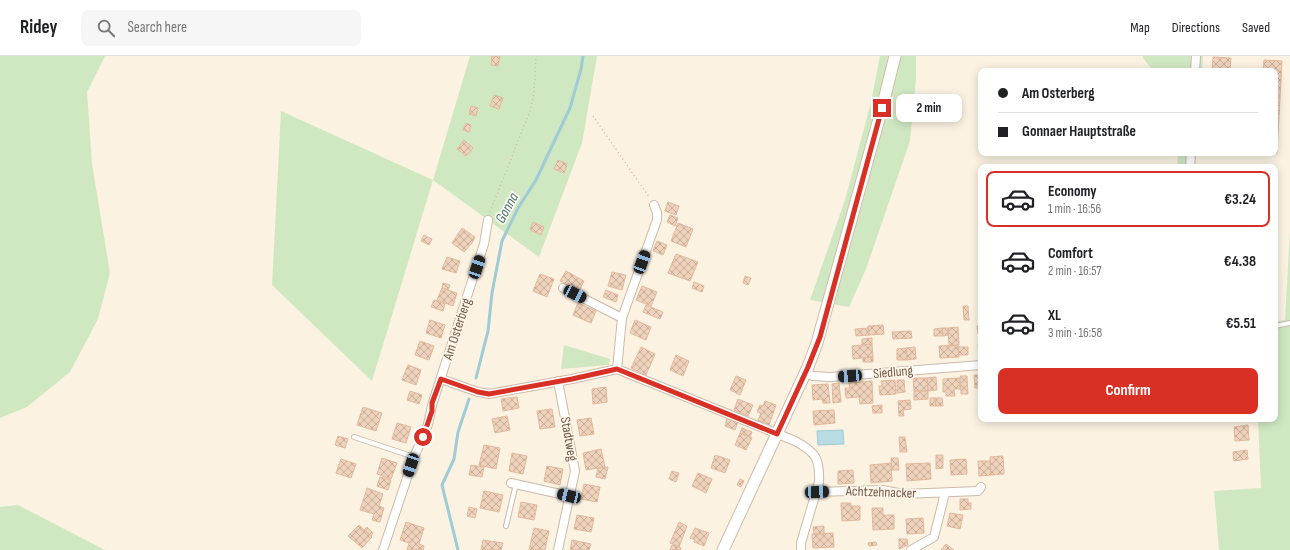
<!DOCTYPE html>
<html lang="en">
<head>
<meta charset="utf-8">
<style>
  :root { --surface:#fff; --page:#f6f6f6; --text:#202124; --muted:#757577; --line:#e0e0e0; --accent:#d93025 }
  body { margin:0; font-family:"Sofia Sans Condensed",sans-serif; background:var(--page); color:var(--text); height:100vh; display:flex; flex-direction:column; font-size:15px; white-space:nowrap }
  * { box-sizing:border-box; margin:0 }
  p { font-size:13px; color:var(--muted) }
  .icon { flex:none; width:22px; height:22px; fill:none; stroke:currentColor; stroke-width:2; stroke-linecap:round; stroke-linejoin:round }
  .map { position:relative; flex:1; overflow:hidden }
  .drawer { position:absolute; left:978px; top:108px; width:300px; height:258px; display:flex; flex-direction:column; background:var(--surface); border-radius:8px; box-shadow:0 2px 10px #0003 }
  .drawer>* { flex:none }
  .hud { position:absolute; left:978px; top:12px; width:300px; height:88px; border-radius:8px; box-shadow:0 2px 10px #0003; display:grid; align-content:center; height:88px; padding:0 20px; background:var(--surface) }
  .end { position:absolute; width:18px; height:18px; margin:-9px; border:5px solid #d93025; background:#fff; box-shadow:0 0 0 2px #fff }
  .from { border-radius:50% }
  .bubble { position:absolute; height:28px; border-radius:8px; background:var(--surface); box-shadow:0 2px 10px #0003; font-size:13px; font-weight:700; line-height:28px; text-align:center }
  .car { position:absolute; width:12px; height:24px; margin:-12px -6px; border-radius:5px; box-shadow:0 0 3px 1px #0007; background:linear-gradient(#222 24%,#8ab4d8 0 40%,#222 0 76%,#8ab4d8 0 86%,#222 0) }
  .hud b { display:flex; align-items:center; gap:14px; height:38px; font-size:15px }
  .hud b+b { border-top:1px solid var(--line) }
  .hud i { width:10px; height:10px; background:var(--text) }
  ul { padding:7px 0 0; list-style:none }
  li { display:flex; align-items:center; gap:12px; height:56px; margin:0 8px 6px; padding:0 12px; border:2px solid transparent; border-radius:8px }
  li div { flex:1 }
  li b { display:block; font-size:15px }
  li em { font-style:normal; font-weight:700 }
  li.selected { border-color:var(--accent) }
  li>.icon { width:36px; height:36px; stroke-width:1.5 }
  .primary-button { display:flex; gap:8px; margin-top:auto; padding:8px 20px }
  .primary-button a { flex:1; height:46px; border-radius:8px; background:var(--accent); color:#fff; font-size:16px; font-weight:700; line-height:46px; text-align:center }
  header { display:flex; align-items:center; gap:24px; box-sizing:border-box; height:56px; padding:0 20px; background:var(--surface); border-bottom:1px solid var(--line) }
  header strong { font-size:19px }
  nav { display:flex; gap:22px; margin-inline-start:auto; font-size:14px }
  .search { width:280px; height:36px; background:var(--page); display:flex; align-items:center; gap:10px; box-sizing:border-box; padding:0 14px; border-radius:8px; color:var(--muted); font-size:15px }
  .map>svg:first-child { display:block }
</style>
</head>
<body>
<header>
<strong>Ridey</strong>
<div class="search"><svg class="icon" aria-label="search" viewBox="0 0 24 24"><circle cx="10" cy="10" r="6"/><path d="M15 15l6 6"/></svg>Search here</div>
<nav><a>Map</a><a>Directions</a><a>Saved</a></nav>
</header>
<div class="map">
<svg width="1290" height="494" viewBox="0 0 1290 494">
  <defs>
    <pattern id="building-cross-hatch" width="8" height="8" patternUnits="userSpaceOnUse"><rect width="8" height="8" fill="#efd2bb"/><path d="M0 0l8 8M0 8l8-8" fill="none" stroke="#c6ad9a"/></pattern>
  </defs>
  <rect width="100%" height="100%" fill="#fbf2e2"/>
  <path fill="#d0e8c2" d="M0,0H105L87,36L92,108L110,217L98,263L70,316L27,351L0,362Z
    M470,0H597L582,87L539,201L433,124L372,325L272,229L281,55L433,124Z
    M880,0H916V22L910,85L866,213L849,251L810,244L845,144L871,46Z
    M1143,0H1203L1202,15H1153L1143,2Z
    M1178,97H1196L1195,111H1177Z
    M1290,175V494H1219L1214,435L1261,432L1258,363H1275V266L1285,264Z
    M564,289L610,303L609,309L561,313Z
    M18,449L105,494H0V451Z"/>
  <path fill="#b8dce4" stroke="#9fcbd5" d="M843,374L844,388L818,389L817,375Z"/>
  <g fill="none" stroke-linecap="round" stroke-linejoin="round">
    <path stroke="#9fcbd5" stroke-width="3" d="M476,322L488,275L492,237L502,185L518,152L536,124L570,52L581,13L583,0
      M458,494L442,429L454,403L458,376L469,343"/>
  </g>
  <path fill="url(#building-cross-hatch)" stroke="#e1b99c" d="M492,0H500L498,10L491,9Z
    M1213,1L1231,2L1230,15H1212Z
    M1264,4L1282,5L1277,97H1270H1275V15H1263Z
    M494,39L503,42L499,53L490,50Z
    M471,50L478,52L476,60L469,58Z
    M466,67L471,69L469,76L463,74Z
    M464,84L473,92L466,100L457,93Z
    M558,104L567,108L564,117L554,113Z
    M668,146L679,150L676,159L665,155Z
    M670,159L678,162L675,170L667,166Z
    M533,166L544,171L541,179L530,174Z
    M678,167L693,173L686,191L671,185Z
    M462,172L475,181L472,187L464,196L452,187Z
    M424,179L432,183L429,189L421,185Z
    M657,185L667,189L663,199L653,195Z
    M676,198L698,206L690,225L668,217Z
    M447,201L460,205L456,217L442,213Z
    M566,215L584,225L579,235L560,225Z
    M612,216L626,219L622,234L608,230Z
    M540,218L554,223L547,241L533,235Z
    M745,220L751,222L748,229L743,227Z
    M694,226L704,230L702,236L692,232Z
    M443,227L450,229L448,234L442,232Z
    M642,230L657,236L651,250L636,244Z
    M442,232L457,237L453,250L437,244Z
    M606,234L618,239L616,246L603,241Z
    M434,244L445,248L443,255L431,251Z
    M578,247L596,255L591,267L573,259Z
    M646,249L663,256L660,263L643,256Z
    M963,250H968L969,264H964Z
    M430,264L445,269L441,282L426,277Z
    M635,264L651,271L646,284L630,277Z
    M883,269L884,278L869,279L868,270Z
    M977,270H981V278H978Z
    M958,271L959,289L949,290L948,272Z
    M868,272L869,279L856,280L855,273Z
    M942,272L943,280H934V273Z
    M942,272H948V279L943,280Z
    M911,275L912,282L893,283L892,276Z
    M872,282V288L862,289V283Z
    M420,285L434,290L429,304L415,299Z
    M872,288L873,301L853,303L852,290Z
    M978,288H981V300H979Z
    M958,289L959,301L940,302L939,290Z
    M641,291L655,298L646,319L631,312Z
    M915,291L916,303L907,304L906,292Z
    M958,291H968V299H959Z
    M906,292L907,304H897V293Z
    M676,299L689,305L683,320L670,314Z
    M873,301V306H863V302Z
    M408,309L421,314L416,329L402,324Z
    M974,319H981V332H975Z
    M736,320L746,324L740,339L730,334Z
    M960,320H967L968,338H961Z
    M936,321L937,334L928,335L927,322Z
    M913,322H927L928,335H914Z
    M959,322L960,333H954L955,340H946V336H943V323Z
    M895,324L896,338L880,339L879,330H882L881,325Z
    M897,324H904L905,336L897,337Z
    M872,325L873,347L860,348L859,341L846,342L845,332H850L849,327Z
    M839,327L841,346L833,347L832,328Z
    M828,328L830,347H823L822,343L813,344L812,329Z
    M606,331L607,346L593,348L592,333Z
    M410,335L422,339L419,348L407,344Z
    M914,335H928V343L914,344Z
    M517,341L519,352L503,355L501,343Z
    M930,342H935L936,350H930Z
    M935,342H942L943,350H936Z
    M738,343L753,349L748,360L734,354Z
    M910,344L911,353L903,354L904,360H899L898,345Z
    M765,345L776,349L769,369L758,364L761,357L757,356L760,349L763,350Z
    M882,349V357H873L872,350Z
    M363,351L382,357L376,375L357,369Z
    M552,353L555,371L540,373L537,355Z
    M834,354L835,367L814,369L813,355Z
    M507,360L510,374L495,377L492,363Z
    M591,362L594,378L580,380L577,364Z
    M727,362L738,366L735,374L725,370Z
    M397,367L411,371L406,387L392,383Z
    M1248,369L1249,384L1235,385L1234,371Z
    M742,372L752,376L750,381L740,377Z
    M740,377L752,382L746,394L735,389Z
    M338,380L348,383L345,392L335,389Z
    M899,381H905L907,396H900Z
    M484,389L500,392L496,413L479,409Z
    M601,393L605,411L586,414L583,397Z
    M1247,394L1248,403L1234,405L1233,396Z
    M512,397L527,400L523,418L509,415Z
    M715,399L730,404L725,417L711,412Z
    M936,399H943V412L936,413Z
    M1003,400L1004,418L991,419L990,401Z
    M382,402L397,407L391,423L377,418Z
    M891,402H898L899,414H892Z
    M341,403L356,408L351,422L336,417Z
    M966,403L967,418L951,419L950,404Z
    M978,405H990L991,419L979,420Z
    M891,407L892,425L871,427L870,409Z
    M930,407L931,423L907,425L906,408Z
    M471,409L484,411L482,421L469,419Z
    M547,410L563,413L560,429L544,425Z
    M608,411L605,423L596,421L598,412Z
    M853,414L854,427L838,428V415Z
    M672,415L679,417L676,426L669,423Z
    M698,417L712,423L706,437L692,430Z
    M380,421L391,424L388,434L377,430Z
    M740,423L744,425L741,431L737,429Z
    M584,428L600,431L597,446L581,443Z
    M367,432L383,438L379,450L384,452L380,466L372,464L374,458L360,454Z
    M484,435L503,439L499,456L480,452Z
    M960,443H968V447H971V453L960,454Z
    M521,446L537,449L534,464L518,461Z
    M841,447H851V450H860V464L842,465Z
    M469,451L477,453L475,462L467,460Z
    M872,452H883V459H894V473L873,474Z
    M950,457L963,459L960,473L947,470Z
    M577,459L594,462L591,476L574,473Z
    M923,462L924,477L907,478L906,463Z
    M406,466L424,472L419,488L424,490L423,494H407L409,487L400,484Z
    M679,466L687,470L679,491L670,487Z
    M359,469L372,481L362,492L348,480Z
    M824,470V478H814L813,471Z
    M367,471L373,477L371,480L364,474Z
    M534,472L549,475L545,494H529Z
    M695,472L709,477L704,490L694,486L695,484L690,482Z
    M833,477L834,491L813,492L812,478Z
    M899,483H907L908,489L899,493Z
    M483,484L503,487L501,494H481Z
    M572,484L591,488L589,494H570Z
    M876,486L877,489L869,490L868,487Z
    M946,488L954,494H941Z
    M672,489L681,492L680,494H670Z"/>
  <g fill="none" stroke-linecap="round" stroke-linejoin="round">
    <defs>
      <path id="service" d="M1275,270L1290,267
        M354,381L414,401
        M506,470L516,428"/>
      <path id="minor" d="M1195,15L1196,0
        M1190,111L1191,97
        M563,232L622,262
        M617,313L622,262L657,164V157L654,149
        M805,317L813,320L830,321L981,309
        M441,323L478,336L489,338L572,323L617,313L795,385C816,396 820,403 819,426L801,487V494
        M511,427L569,440
        M817,436L882,434L904,438L978,435L981,431
        M383,494L414,401C417,394 420,387 424,380C429,369 430,357 433,346L484,188L488,164
        M558,494L575,415L558,325
        M911,494L934,481L945,437"/>
      <path id="secondary" d="M723,494L808,311L817,287L882,52L895,0"/>
    </defs>
    <use href="#service" stroke="#ccbaaa" stroke-width="6"/>
    <use href="#minor" stroke="#ccbaaa" stroke-width="10"/>
    <use href="#secondary" stroke="#d1bcaa" stroke-width="13"/>
    <path stroke="#d4b59f" stroke-width="1.5" stroke-dasharray="1 3" stroke-linecap="butt" d="M593,60L649,141
      M490,156L530,55L534,37L536,0"/>
    <use href="#service" stroke="#fff" stroke-width="4"/>
    <use href="#minor" stroke="#fff" stroke-width="8"/>
    <use href="#secondary" stroke="#fff" stroke-width="11"/>
  </g>
  <g fill="none" stroke-linecap="round" stroke-linejoin="round">
    <path stroke="#d93025" stroke-width="5" d="M423,381L432,355V347L441,323L478,336L489,338L572,323L617,313L777,378L808,311L820,281L882,52"/>
  </g>
  <g text-anchor="middle" dominant-baseline="central" stroke-width="3.5" stroke-linejoin="round" paint-order="stroke">
    <g font-size="14" fill="#72594a" stroke="#fef6e8">
      <text transform="translate(457 273) rotate(-72)">Am Osterberg</text>
      <text transform="translate(893 316) rotate(-5)">Siedlung</text>
      <text transform="translate(569 383) rotate(80)">Stadtweg</text>
      <text transform="translate(881 436) rotate(2)">Achtzehnacker</text>
    </g>
    <g font-size="15" font-style="italic" fill="#457885" stroke="#fef6e8">
      <text transform="translate(507 152) rotate(-61)">Gonna</text>
    </g>
  </g>
</svg>
<i class="end from" style="left:423px;top:381px"></i>
<i class="end" style="left:882px;top:52px"></i>
<div class="bubble" style="left:896px;top:38px;width:66px">2 min</div>
<i class="car" style="left:642px;top:206px;rotate:20deg"></i>
<i class="car" style="left:477px;top:211px;rotate:18deg"></i>
<i class="car" style="left:575px;top:238px;rotate:117deg"></i>
<i class="car" style="left:850px;top:320px;rotate:266deg"></i>
<i class="car" style="left:411px;top:409px;rotate:198deg"></i>
<i class="car" style="left:817px;top:436px;rotate:88deg"></i>
<i class="car" style="left:569px;top:440px;rotate:283deg"></i>
<div class="hud">
<b><i class="from"></i>Am Osterberg</b>
<b><i></i>Gonnaer Hauptstraße</b>
</div>
<section class="drawer">
<ul>
<li class="selected"><svg class="icon" aria-label="car" viewBox="0 0 24 24"><path d="M5 17H2v-5l4-1 3-4h7l3 4 3 1v5h-3M9 17h6M6 11h13"/><circle cx="7" cy="17" r="2"/><circle cx="17" cy="17" r="2"/></svg><div><b>Economy</b><p>1 min · 16:56</p></div><em>€3.24</em></li>
<li><svg class="icon" aria-label="car" viewBox="0 0 24 24"><path d="M5 17H2v-5l4-1 3-4h7l3 4 3 1v5h-3M9 17h6M6 11h13"/><circle cx="7" cy="17" r="2"/><circle cx="17" cy="17" r="2"/></svg><div><b>Comfort</b><p>2 min · 16:57</p></div><em>€4.38</em></li>
<li><svg class="icon" aria-label="car" viewBox="0 0 24 24"><path d="M5 17H2v-5l4-1 3-4h7l3 4 3 1v5h-3M9 17h6M6 11h13"/><circle cx="7" cy="17" r="2"/><circle cx="17" cy="17" r="2"/></svg><div><b>XL</b><p>3 min · 16:58</p></div><em>€5.51</em></li>
</ul>
<div class="primary-button"><a>Confirm</a></div>
</section>
</div>
</body>
</html>
